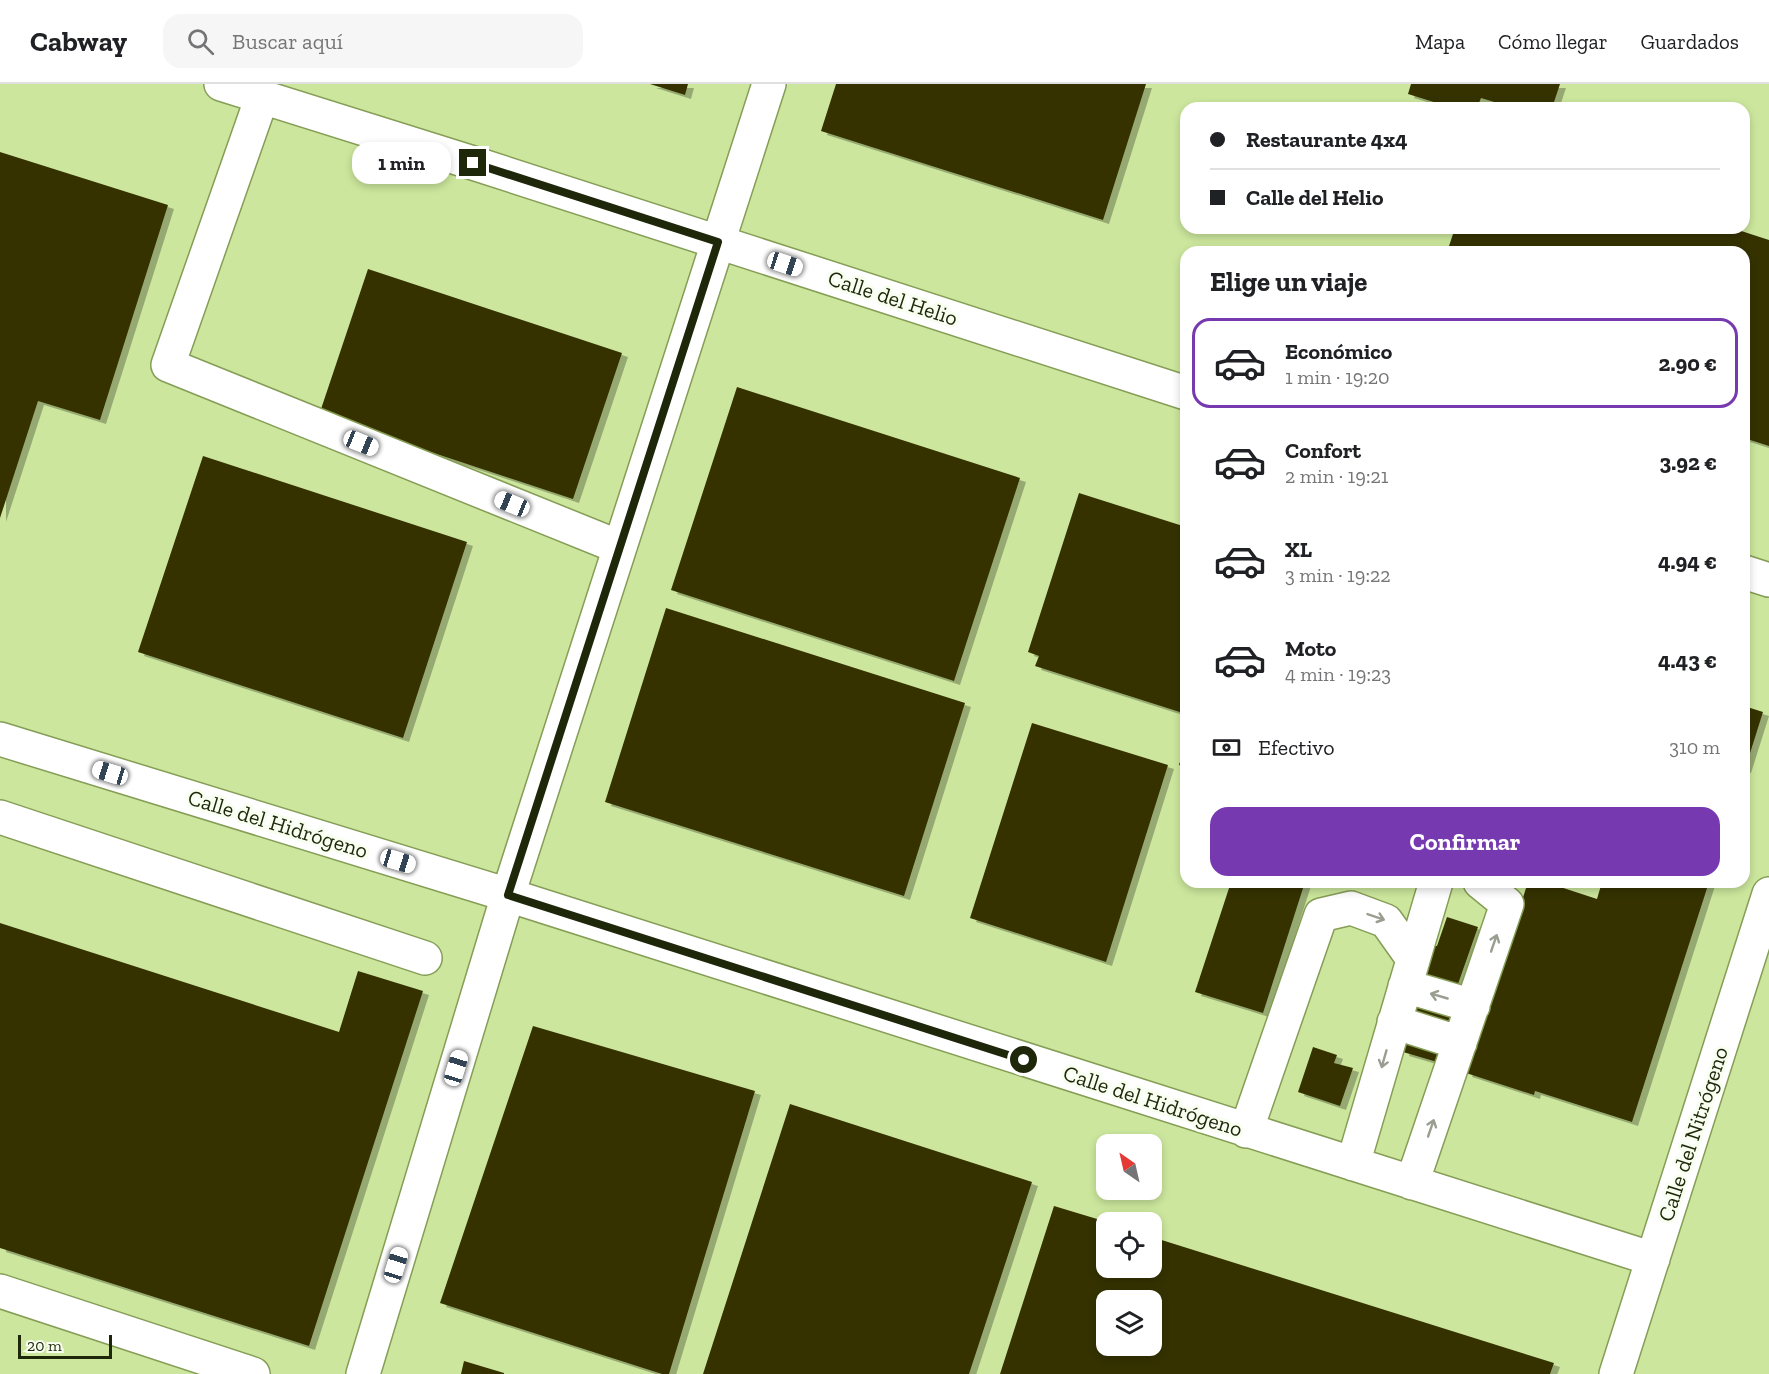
<!DOCTYPE html>
<html lang="es">
<head>
<meta charset="utf-8">
<style>
  :root { --surface:#fff; --page:#f6f6f6; --text:#202124; --muted:#757577; --line:#e0e0e0; --accent:#7739af }
  body { margin:0; font-family:"Zilla Slab",serif; background:var(--page); color:var(--text); height:100vh; display:flex; flex-direction:column; font-size:22px; white-space:nowrap }
  * { box-sizing:border-box; margin:0 }
  p { font-size:20px; color:var(--muted) }
  .icon { flex:none; width:33px; height:33px; fill:none; stroke:currentColor; stroke-width:2; stroke-linecap:round; stroke-linejoin:round }
  .map { position:relative; flex:1; overflow:hidden }
  .side { position:absolute; left:1180px; top:162px; width:570px; height:642px; display:flex; flex-direction:column; background:var(--surface); border-radius:18px; box-shadow:0 3px 9px #0003 }
  .side>* { flex:none }
  .guide { position:absolute; left:1180px; top:18px; width:570px; height:132px; border-radius:18px; box-shadow:0 3px 9px #0003; display:grid; align-content:center; height:132px; padding:0 30px; background:var(--surface) }
  .needle { width:39px; rotate:326deg }
  .fabs { position:absolute; left:1096px; top:1050px; display:grid; gap:12px }
  .fabs a { display:grid; place-items:center; width:66px; height:66px; border-radius:12px; background:var(--surface); box-shadow:0 3px 9px #0003; font-size:30px }
  .scale { position:absolute; left:18px; bottom:15px; width:94px; box-sizing:border-box; padding-left:6px; border:3px solid #1e2709; border-top:0; font-size:16px; line-height:21px; white-space:nowrap; color:#1e2709; -webkit-text-stroke:4px #f8fef0; paint-order:stroke }
  .end { position:absolute; width:27px; height:27px; margin:-14px; border:8px solid #1e2709; background:#fff; box-shadow:0 0 0 3px #fff }
  .from { border-radius:50% }
  .bubble { position:absolute; height:42px; border-radius:18px; background:var(--surface); box-shadow:0 3px 9px #0003; font-size:20px; font-weight:700; line-height:42px; text-align:center }
  .car { position:absolute; width:18px; height:36px; margin:-18px -9px; border-radius:8px; box-shadow:0 0 4px 2px #0007; background:linear-gradient(#fff 24%,#345 0 40%,#fff 0 76%,#345 0 86%,#fff 0) }
  .guide b { display:flex; align-items:center; gap:21px; height:57px; font-size:22px }
  .guide b+b { border-top:2px solid var(--line) }
  .guide i { width:15px; height:15px; background:var(--text) }
  ul { padding:0; list-style:none }
  li { display:flex; align-items:center; gap:18px; height:90px; margin:0 12px 9px; padding:0 18px; border:3px solid transparent; border-radius:18px }
  li div { flex:1 }
  li b { display:block; font-size:22px }
  li em { font-style:normal; font-weight:700 }
  li.on { border-color:var(--accent) }
  li>.icon { width:54px; height:54px; stroke-width:1.5 }
  h2 { padding:0 30px; font-size:27px; line-height:72px }
  .pay { display:flex; align-items:center; gap:15px; height:66px; padding:0 30px; font-size:22px }
  .pay p { margin-inline-start:auto }
  .primary-button { display:flex; gap:12px; margin-top:auto; padding:12px 30px }
  .primary-button a { flex:1; height:69px; border-radius:18px; background:var(--accent); color:#fff; font-size:24px; font-weight:700; line-height:69px; text-align:center }
  header { display:flex; align-items:center; gap:36px; box-sizing:border-box; height:84px; padding:0 30px; background:var(--surface); border-bottom:2px solid var(--line) }
  header strong { font-size:28px }
  nav { display:flex; gap:33px; margin-inline-start:auto; font-size:21px }
  .search { width:420px; height:54px; background:var(--page); display:flex; align-items:center; gap:15px; box-sizing:border-box; padding:0 21px; border-radius:18px; color:var(--muted); font-size:22px }
  .map>svg:first-child { display:block }
</style>
</head>
<body>
<header>
<strong>Cabway</strong>
<div class="search"><svg class="icon" aria-label="search" viewBox="0 0 24 24"><circle cx="10" cy="10" r="6"/><path d="M15 15l6 6"/></svg>Buscar aquí</div>
<nav><a>Mapa</a><a>Cómo llegar</a><a>Guardados</a></nav>
</header>
<div class="map">
<svg width="1769" height="1290" viewBox="0 0 1769 1290">
  <defs>
    <filter id="shadow"><feDropShadow dx="6" dy="4" stdDeviation="0" flood-color="#0004"/></filter>
  </defs>
  <rect width="100%" height="100%" fill="#cce79d"/>
  <path fill="#353206" fill-rule="evenodd" filter="url(#shadow)" d="M650,0H688L685,11Z
    M836,0H1146L1103,136L821,47Z
    M1411,0H1560L1552,24H1514L1481,14L1477,24H1453L1408,10Z
    M0,68L168,121L100,336L38,317L0,434Z
    M1455,144H1732L1769,156V362L1744,354V168H1447Z
    M368,185L622,269L573,415L319,331Z
    M737,303L1020,394L954,597L671,506Z
    M203,372L467,458L403,654L138,568Z
    M1079,409L1186,443V630L1035,582L1039,572L1028,568Z
    M666,524L965,619L904,812L605,718Z
    M1744,622L1763,628L1745,685H1744Z
    M1032,639L1168,681L1106,878L970,834Z
    M1186,659V683L1179,681Z
    M1231,798H1305L1263,929L1195,908Z
    M1528,798H1545L1597,815L1602,798H1709L1632,1038L1535,1007L1534,1011L1466,989Z
    M1447,833L1478,843L1458,900L1461,902L1437,978L1403,968L1427,891L1413,886L1422,859L1437,862Z
    M0,839L339,948L358,887L423,907L309,1262L0,1164Z
    M533,942L755,1007L669,1290H662L440,1219Z
    M1313,963L1337,971L1334,979L1353,984L1340,1022L1298,1008Z
    M790,1020L1032,1098L969,1290H703Z
    M1054,1122L1107,1138V1184H1152V1153L1554,1279L1550,1290H1000ZM1107,1216H1152V1262H1107Z
    M464,1277L504,1289V1290H461Z"/>
  <g fill="none" stroke-linecap="round" stroke-linejoin="round">
    <defs>
      <path id="minor" d="M221,0L473,79L1186,309
        M262,13L168,281L619,463
        M1744,488L1769,496
        M0,655L508,811L1653,1175
        M0,733L425,874
        M1405,902L1473,922
        M1394,938L1460,959
        M1246,1047L1321,831L1351,824L1386,837L1413,875
        M1353,1080L1436,798
        M1412,1099L1507,820L1480,798
        M0,1207L253,1290
        M363,1290L508,811L769,0
        M1616,1290L1769,810"/>
    </defs>
    <use href="#minor" stroke="#859d56" stroke-width="36"/>
    <use href="#minor" stroke="#fff" stroke-width="33"/>
  </g>
  <defs><path id="oneway-shaft" d="M-6 0H5M1.5-3L5.5 0L1.5 3" fill="none" stroke-width="1.6" stroke-linecap="round" stroke-linejoin="round" transform="scale(1.5)"/></defs>
  <g stroke="#9a9e90">
    <use href="#oneway-shaft" transform="translate(1376 833) rotate(19)"/>
    <use href="#oneway-shaft" transform="translate(1494 859) rotate(-71)"/>
    <use href="#oneway-shaft" transform="translate(1439 912) rotate(-164)"/>
    <use href="#oneway-shaft" transform="translate(1384 975) rotate(106)"/>
    <use href="#oneway-shaft" transform="translate(1431 1044) rotate(-71)"/>
  </g>
  <g fill="none" stroke-linecap="round" stroke-linejoin="round">
    <path stroke="#1e2709" stroke-width="8" d="M473,79L718,158L508,811L1024,976"/>
  </g>
  <g text-anchor="middle" dominant-baseline="central" stroke-width="6" stroke-linejoin="round" paint-order="stroke">
    <g font-size="22" fill="#1e2709" stroke="#f8fef0">
      <text transform="translate(893 214) rotate(18)">Calle del Helio</text>
      <text transform="translate(278 740) rotate(17)">Calle del Hidrógeno</text>
      <text transform="translate(1153 1017) rotate(18)">Calle del Hidrógeno</text>
      <text transform="translate(1693 1050) rotate(-72)">Calle del Nitrógeno</text>
    </g>
  </g>
</svg>
<div class="fabs">
<a><svg class="needle" viewBox="-14 -14 28 28"><path d="M0-13l5 13h-10z" fill="#e53935"/><path d="M0 13l5-13h-10z" fill="#757577"/></svg></a>
<a><svg class="icon" aria-label="locate" viewBox="0 0 24 24"><circle cx="12" cy="12" r="6"/><path d="M12 2v4M12 18v4M2 12h4M18 12h4"/></svg></a>
<a><svg class="icon" aria-label="layers" viewBox="0 0 24 24"><path d="M12 4l9 5-9 5-9-5zM3 14l9 5 9-5"/></svg></a>
</div>
<div class="scale">20 m</div>
<i class="end from" style="left:1024px;top:976px"></i>
<i class="end" style="left:473px;top:79px"></i>
<div class="bubble" style="left:352px;top:58px;width:99px">1 min</div>
<i class="car" style="left:785px;top:180px;rotate:108deg"></i>
<i class="car" style="left:361px;top:359px;rotate:112deg"></i>
<i class="car" style="left:512px;top:420px;rotate:292deg"></i>
<i class="car" style="left:110px;top:689px;rotate:287deg"></i>
<i class="car" style="left:398px;top:777px;rotate:107deg"></i>
<i class="car" style="left:456px;top:984px;rotate:17deg"></i>
<i class="car" style="left:396px;top:1181px;rotate:17deg"></i>
<div class="guide">
<b><i class="from"></i>Restaurante 4x4</b>
<b><i></i>Calle del Helio</b>
</div>
<section class="side">
<h2>Elige un viaje</h2>
<ul>
<li class="on"><svg class="icon" aria-label="car" viewBox="0 0 24 24"><path d="M5 17H2v-5l4-1 3-4h7l3 4 3 1v5h-3M9 17h6M6 11h13"/><circle cx="7" cy="17" r="2"/><circle cx="17" cy="17" r="2"/></svg><div><b>Económico</b><p>1 min · 19:20</p></div><em>2.90 €</em></li>
<li><svg class="icon" aria-label="car" viewBox="0 0 24 24"><path d="M5 17H2v-5l4-1 3-4h7l3 4 3 1v5h-3M9 17h6M6 11h13"/><circle cx="7" cy="17" r="2"/><circle cx="17" cy="17" r="2"/></svg><div><b>Confort</b><p>2 min · 19:21</p></div><em>3.92 €</em></li>
<li><svg class="icon" aria-label="car" viewBox="0 0 24 24"><path d="M5 17H2v-5l4-1 3-4h7l3 4 3 1v5h-3M9 17h6M6 11h13"/><circle cx="7" cy="17" r="2"/><circle cx="17" cy="17" r="2"/></svg><div><b>XL</b><p>3 min · 19:22</p></div><em>4.94 €</em></li>
<li><svg class="icon" aria-label="car" viewBox="0 0 24 24"><path d="M5 17H2v-5l4-1 3-4h7l3 4 3 1v5h-3M9 17h6M6 11h13"/><circle cx="7" cy="17" r="2"/><circle cx="17" cy="17" r="2"/></svg><div><b>Moto</b><p>4 min · 19:23</p></div><em>4.43 €</em></li>
</ul>
<div class="pay"><svg class="icon" aria-label="cash" viewBox="0 0 24 24"><path d="M3 7h18v10H3z"/><circle cx="12" cy="12" r="2"/></svg>Efectivo<p>310 m</p></div>
<div class="primary-button"><a>Confirmar</a></div>
</section>
</div>
</body>
</html>
